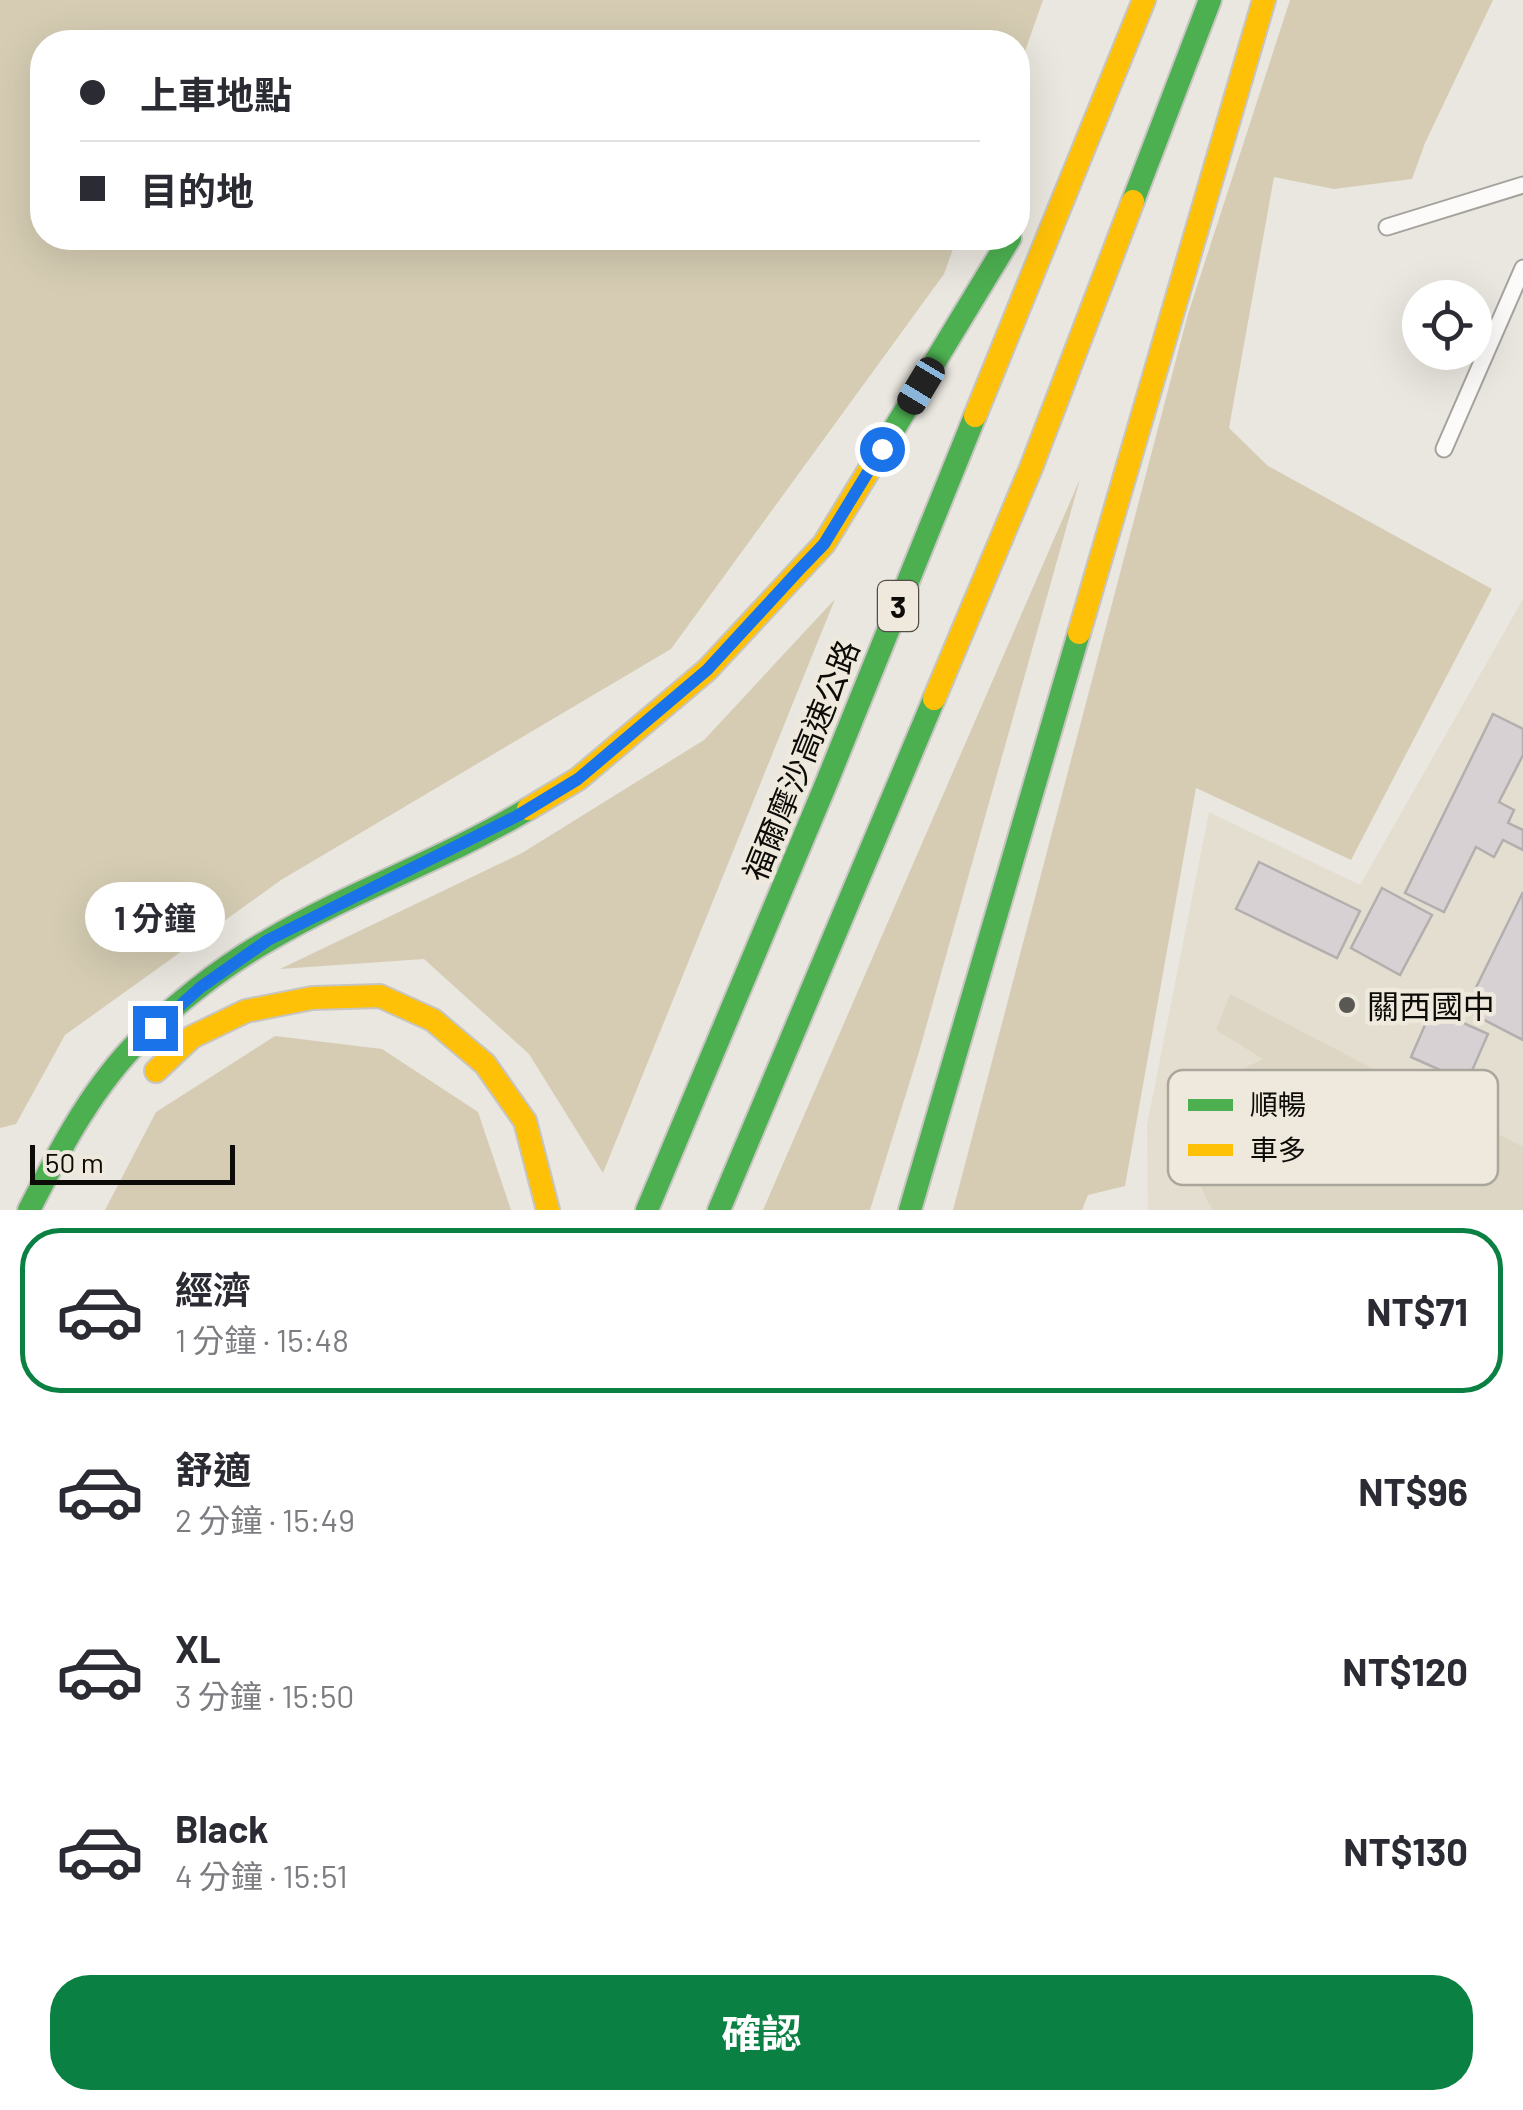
<!DOCTYPE html>
<html lang="zh-TW">
<head>
<meta charset="utf-8">
<style>
  :root { --surface:#fff; --page:#f7f7f7; --text:#2b2b33; --muted:#7c7c81; --line:#e1e1e2; --accent:#0b8043 }
  body { margin:0; font-family:Barlow,"Noto Sans TC",sans-serif; background:var(--page); color:var(--text); height:100vh; display:flex; flex-direction:column; font-size:38px; white-space:nowrap }
  * { box-sizing:border-box; margin:0 }
  p { font-size:32px; color:var(--muted) }
  .icon { flex:none; width:55px; height:55px; fill:none; stroke:currentColor; stroke-width:2; stroke-linecap:round; stroke-linejoin:round }
  .map { position:relative; height:1210px; overflow:hidden }
  .details { display:flex; flex-direction:column; background:var(--surface); flex:1 }
  .details>* { flex:none }
  .guide { position:absolute; left:30px; top:30px; width:1000px; height:220px; border-radius:40px; box-shadow:0 10px 40px #0002; display:grid; align-content:center; height:220px; padding:0 50px; background:var(--surface) }
  .tools { position:absolute; left:1402px; top:280px; display:grid; gap:20px }
  .tools a { display:grid; place-items:center; width:90px; height:90px; border-radius:50%; background:var(--surface); box-shadow:0 10px 40px #0002; font-size:50px }
  .scale { position:absolute; left:30px; bottom:25px; width:205px; box-sizing:border-box; padding-left:10px; border:5px solid #0d0b07; border-top:0; font-size:28px; line-height:35px; white-space:nowrap; color:#0d0b07; -webkit-text-stroke:8px #eee9dc; paint-order:stroke }
  .end { position:absolute; width:45px; height:45px; margin:-22px; border:12px solid #1a73e8; background:#fff; box-shadow:0 0 0 5px #fff }
  .from { border-radius:50% }
  .bubble { position:absolute; height:70px; border-radius:35px; background:var(--surface); box-shadow:0 10px 40px #0002; font-size:32px; font-weight:700; line-height:70px; text-align:center }
  .car { position:absolute; width:30px; height:60px; margin:-30px -15px; border-radius:12px; box-shadow:0 0 8px 2px #0007; background:linear-gradient(#222 24%,#8ab4d8 0 40%,#222 0 76%,#8ab4d8 0 86%,#222 0) }
  .guide b { display:flex; align-items:center; gap:35px; height:95px; font-size:38px }
  .guide b+b { border-top:2px solid var(--line) }
  .guide i { width:25px; height:25px; background:var(--text) }
  ul { padding:18px 0 0; list-style:none }
  li { display:flex; align-items:center; gap:30px; height:165px; margin:0 20px 15px; padding:0 30px; border:5px solid transparent; border-radius:40px }
  li div { flex:1 }
  li b { display:block; font-size:38px }
  li em { font-style:normal; font-weight:700 }
  li.selected { border-color:var(--accent) }
  li>.icon { width:90px; height:90px; stroke-width:1.5 }
  .action { display:flex; gap:20px; margin-top:auto; padding:20px 50px }
  .action a { flex:1; height:115px; border-radius:40px; background:var(--accent); color:#fff; font-size:40px; font-weight:700; line-height:115px; text-align:center }
  .map>svg:first-child { display:block }
</style>
</head>
<body>
<div class="map">
<svg width="1523" height="1210" viewBox="0 0 1523 1210">
  <rect width="100%" height="100%" fill="#eae7e0"/>
  <path fill="#e3decf" d="M1523,599V1210H1148L1147,1125L1209,812L1360,885Z"/>
  <path fill="#ddd6c4" d="M1230,994L1523,1147V1210H1213C1185,1168 1191,1113 1228,1079C1237,1070 1252,1065 1263,1059L1216,1030Z"/>
  <path fill="#d5ccb3" d="M0,0H1043L1018,71V42H42V238H957L944,274L671,649L281,880L65,1035L16,1124L0,1128Z
    M1290,0H1493L1425,143L1412,179L1334,189L1274,177L1229,428L1268,466L1492,589L1351,860L1196,788L1125,1186L1088,1195L1082,1210H953L1188,314Z
    M1080,479L919,1052L870,1210H763Z
    M835,599L603,1173L529,1054L424,959L280,969L522,853L704,740Z
    M275,1036L382,1049L478,1112L511,1210H105L156,1112Z"/>
  <path fill="#d8d1d3" stroke="#b2afae" stroke-width="2.5" d="M1493,714L1523,729V755L1499,802L1514,810L1508,823L1523,830V850L1503,840L1494,857L1476,847L1444,912L1405,893Z
    M1259,862L1360,911L1337,958L1236,909Z
    M1382,888L1432,915L1400,975L1351,948Z
    M1523,892V1040L1465,1010Z
    M1432,1009L1488,1034L1467,1082L1411,1057Z"/>
  <g fill="none" stroke-linecap="round" stroke-linejoin="round">
    <defs>
      <path id="lane" d="M1387,227L1523,185
        M1444,449L1523,268"/>
      <path id="fast" d="M1133,201L1210,0
        M874,462L1010,238
        M29,1210C57,1155 88,1095 131,1049C169,1008 220,968 269,940C352,891 445,859 528,809
        M647,1210L826,784L975,416
        M719,1210L934,699
        M910,1210L1079,633"/>
      <path id="slow" d="M975,416L1144,0
        M1079,633L1264,0
        M934,699L1031,468L1133,201
        M528,809L578,779L707,670L824,544L874,462
        M156,1071L192,1037L246,1011L312,998L380,996L433,1020L485,1064L525,1121L548,1210"/>
    </defs>
    <use href="#lane" stroke="#a5a39d" stroke-width="19"/>
    <use href="#fast" stroke="#c7c5c2" stroke-width="26"/>
    <use href="#slow" stroke="#c7c5c2" stroke-width="26"/>
    <use href="#lane" stroke="#fcfbfa" stroke-width="15"/>
    <use href="#fast" stroke="#4caf50" stroke-width="22"/>
    <use href="#slow" stroke="#ffc107" stroke-width="22"/>
  </g>
  <g fill="none" stroke-linecap="round" stroke-linejoin="round">
    <path stroke="#1a73e8" stroke-width="12" d="M155,1028L201,987L268,940L517,816L578,779L707,670L800,569L824,544L882,449"/>
  </g>
  <circle fill="#5a5853" stroke="#eee9dc" stroke-width="4" cx="1347" cy="1005" r="10"/>
  <g text-anchor="middle" dominant-baseline="central" stroke-width="9" stroke-linejoin="round" paint-order="stroke">
    <rect fill="#eee9dc" stroke="#504e47" stroke-width="2.5" x="878" y="581" width="40" height="50" rx="8"/>
    <g font-size="30" font-weight="bold" fill="#0d0b07">
      <text x="898" y="606">3</text>
    </g>
    <g font-size="32" fill="#0d0b07" stroke="#eee9dc">
      <text transform="translate(800 760) rotate(-68)">福爾摩沙高速公路</text>
    </g>
    <g font-size="32" fill="#0d0b07" stroke="#eee9dc" text-anchor="start">
      <text x="1367" y="1005">關西國中</text>
    </g>
  </g>
  <rect x="1168" y="1070" width="330" height="115" rx="15" fill="#eee9dc" stroke="#aaa69c" stroke-width="2.5"/>
  <rect x="1188" y="1099" width="45" height="12" fill="#4caf50"/>
  <rect x="1188" y="1144" width="45" height="12" fill="#ffc107"/>
  <g font-size="28" fill="#0d0b07">
    <text x="1250" y="1115">順暢</text>
    <text x="1250" y="1160">車多</text>
  </g>
</svg>
<div class="tools">
<a><svg class="icon" aria-label="locate" viewBox="0 0 24 24"><circle cx="12" cy="12" r="6"/><path d="M12 2v4M12 18v4M2 12h4M18 12h4"/></svg></a>
</div>
<div class="scale">50 m</div>
<i class="end from" style="left:882px;top:449px"></i>
<i class="end" style="left:155px;top:1028px"></i>
<div class="bubble" style="left:85px;top:882px;width:140px">1 分鐘</div>
<i class="car" style="left:921px;top:386px;rotate:211deg"></i>
<div class="guide">
<b><i class="from"></i>上車地點</b>
<b><i></i>目的地</b>
</div>
</div>
<section class="details">
<ul>
<li class="selected"><svg class="icon" aria-label="car" viewBox="0 0 24 24"><path d="M5 17H2v-5l4-1 3-4h7l3 4 3 1v5h-3M9 17h6M6 11h13"/><circle cx="7" cy="17" r="2"/><circle cx="17" cy="17" r="2"/></svg><div><b>經濟</b><p>1 分鐘 · 15:48</p></div><em>NT$71</em></li>
<li><svg class="icon" aria-label="car" viewBox="0 0 24 24"><path d="M5 17H2v-5l4-1 3-4h7l3 4 3 1v5h-3M9 17h6M6 11h13"/><circle cx="7" cy="17" r="2"/><circle cx="17" cy="17" r="2"/></svg><div><b>舒適</b><p>2 分鐘 · 15:49</p></div><em>NT$96</em></li>
<li><svg class="icon" aria-label="car" viewBox="0 0 24 24"><path d="M5 17H2v-5l4-1 3-4h7l3 4 3 1v5h-3M9 17h6M6 11h13"/><circle cx="7" cy="17" r="2"/><circle cx="17" cy="17" r="2"/></svg><div><b>XL</b><p>3 分鐘 · 15:50</p></div><em>NT$120</em></li>
<li><svg class="icon" aria-label="car" viewBox="0 0 24 24"><path d="M5 17H2v-5l4-1 3-4h7l3 4 3 1v5h-3M9 17h6M6 11h13"/><circle cx="7" cy="17" r="2"/><circle cx="17" cy="17" r="2"/></svg><div><b>Black</b><p>4 分鐘 · 15:51</p></div><em>NT$130</em></li>
</ul>
<div class="action"><a>確認</a></div>
</section>
</body>
</html>
